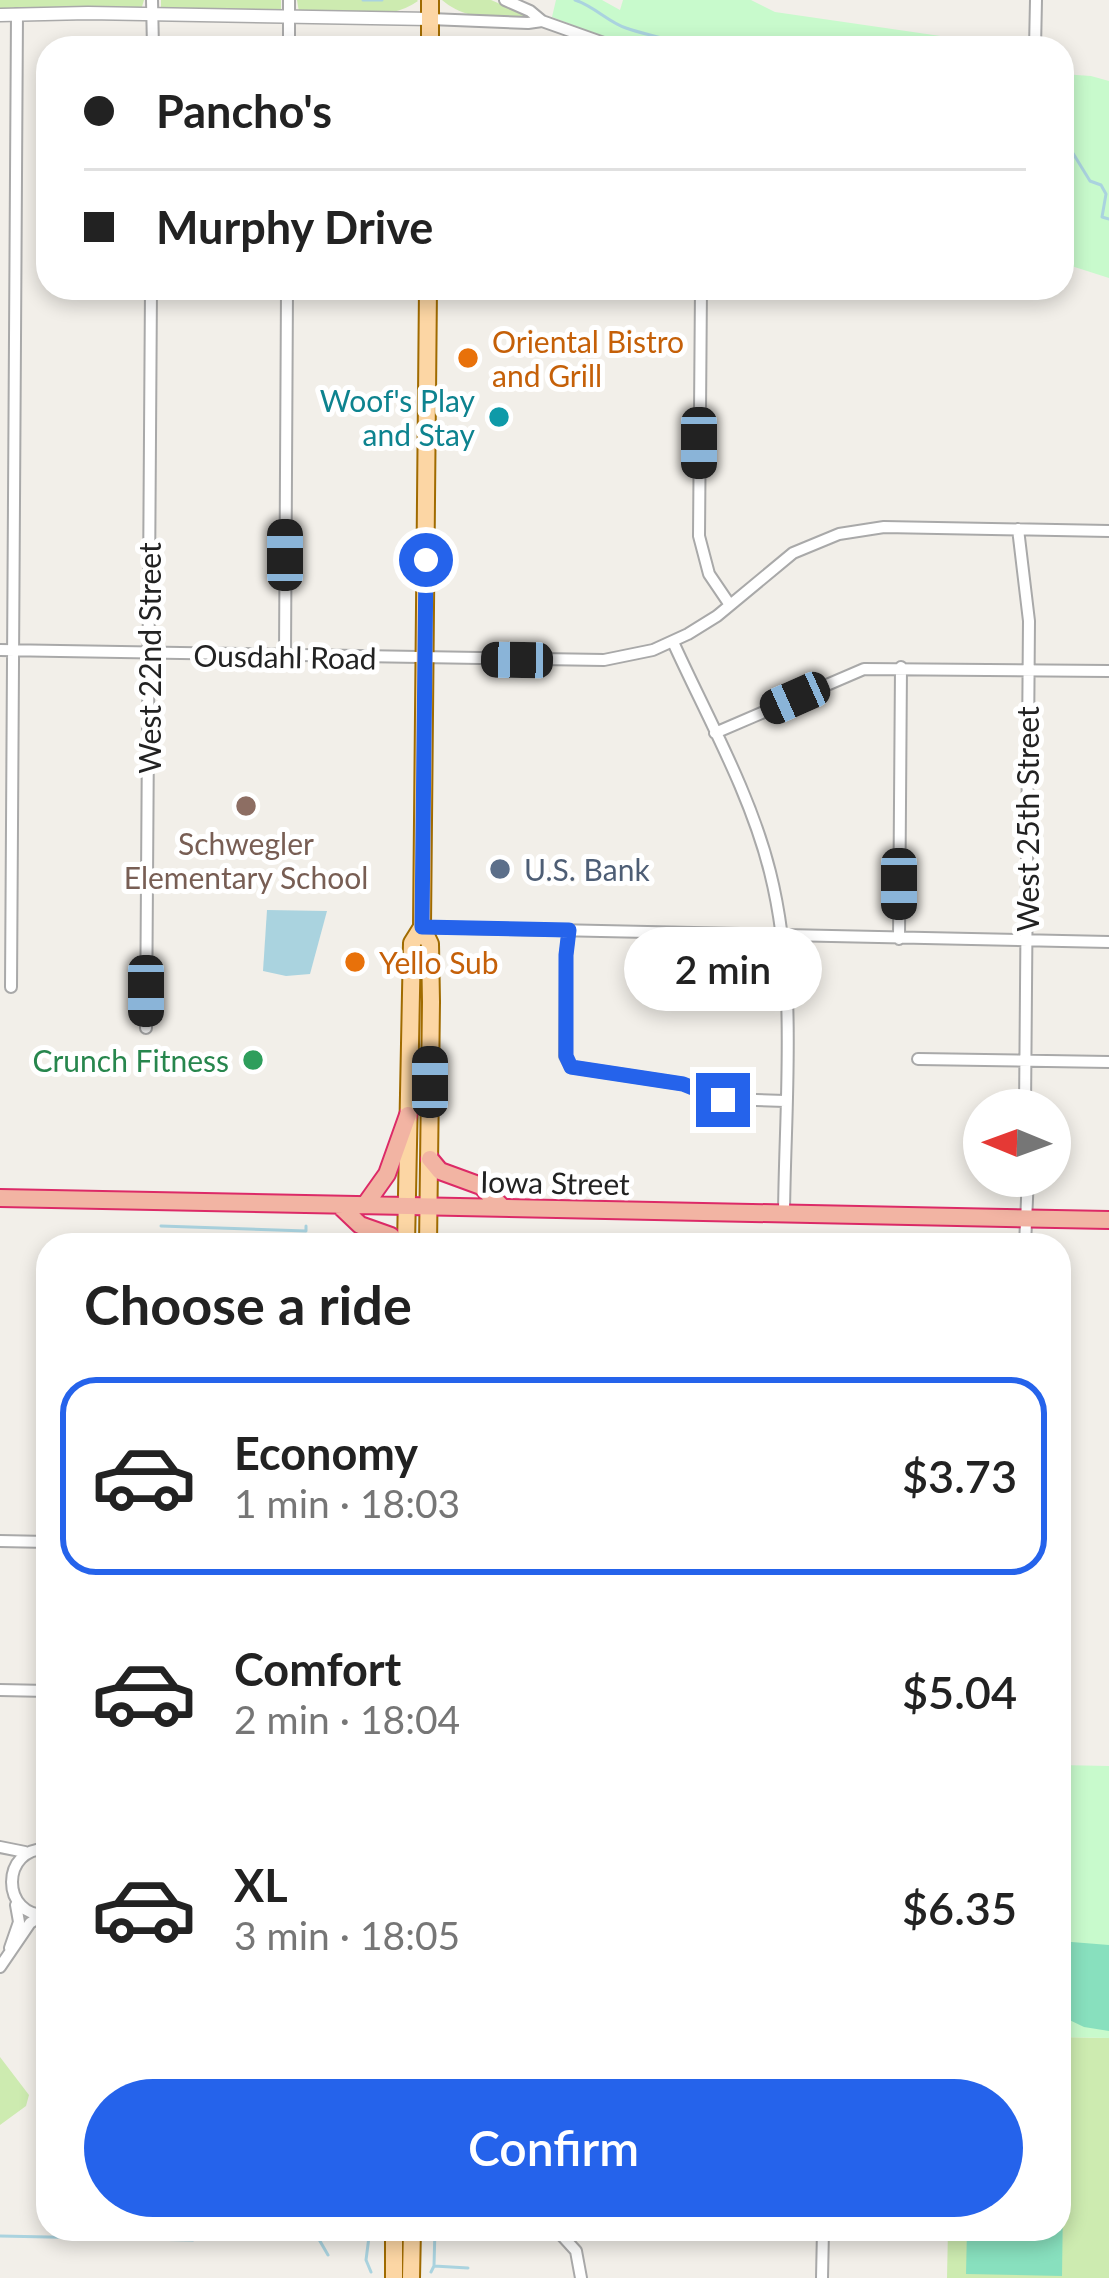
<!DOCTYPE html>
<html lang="en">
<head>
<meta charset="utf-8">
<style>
  :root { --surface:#fff; --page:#f2f2f2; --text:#222; --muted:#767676; --line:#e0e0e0; --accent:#2563eb }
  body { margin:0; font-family:Lato,sans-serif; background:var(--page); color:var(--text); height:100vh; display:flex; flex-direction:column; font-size:45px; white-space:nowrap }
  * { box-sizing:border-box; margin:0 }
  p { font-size:39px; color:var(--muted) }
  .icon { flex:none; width:66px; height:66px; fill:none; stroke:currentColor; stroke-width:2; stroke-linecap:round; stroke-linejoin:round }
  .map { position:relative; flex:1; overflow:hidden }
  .drawer { position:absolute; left:36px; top:1233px; width:1035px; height:1008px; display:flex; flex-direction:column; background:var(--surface); border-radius:36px; box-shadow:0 6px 18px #0003 }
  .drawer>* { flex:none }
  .banner { position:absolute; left:36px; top:36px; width:1038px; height:264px; border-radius:36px; box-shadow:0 6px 18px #0003; display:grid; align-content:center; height:264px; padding:0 48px; background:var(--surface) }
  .needle { width:78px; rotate:271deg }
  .controls { position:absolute; left:963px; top:1089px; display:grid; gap:24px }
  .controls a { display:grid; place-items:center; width:108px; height:108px; border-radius:50%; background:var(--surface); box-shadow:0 6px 18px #0003; font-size:60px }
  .end { position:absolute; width:54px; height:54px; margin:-27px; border:15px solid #2563eb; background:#fff; box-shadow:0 0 0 6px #fff }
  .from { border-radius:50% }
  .bubble { position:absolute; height:84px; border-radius:42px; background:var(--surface); box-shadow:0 6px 18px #0003; font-size:39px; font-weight:600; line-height:84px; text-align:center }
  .car { position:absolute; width:36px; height:72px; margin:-36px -18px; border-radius:15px; box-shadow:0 0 9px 3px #0007; background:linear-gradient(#222 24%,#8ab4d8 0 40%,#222 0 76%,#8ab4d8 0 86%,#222 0) }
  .banner b { display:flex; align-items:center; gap:42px; height:114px; font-size:45px }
  .banner b+b { border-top:3px solid var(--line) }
  .banner i { width:30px; height:30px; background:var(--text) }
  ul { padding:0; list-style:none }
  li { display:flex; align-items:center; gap:36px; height:198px; margin:0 24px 18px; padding:0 24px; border:6px solid transparent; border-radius:36px }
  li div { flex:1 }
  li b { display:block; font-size:45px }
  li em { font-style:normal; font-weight:600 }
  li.active { border-color:var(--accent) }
  li>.icon { width:108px; height:108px; stroke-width:1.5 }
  h2 { padding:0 48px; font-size:54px; line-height:144px }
  .cta { display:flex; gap:24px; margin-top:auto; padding:24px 48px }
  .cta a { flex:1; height:138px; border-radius:72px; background:var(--accent); color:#fff; font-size:48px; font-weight:600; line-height:138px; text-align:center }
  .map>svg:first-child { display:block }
</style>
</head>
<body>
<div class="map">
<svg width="1109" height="2278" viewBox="0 0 1109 2278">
  <rect width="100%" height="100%" fill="#f2efe9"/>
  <path fill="#cdebb0" d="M0,0H144L141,10L0,11Z
    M161,0H281V11L161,9Z
    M297,0H417L418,1C388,23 336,13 299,12Z
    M442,0H491L530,17C500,21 465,20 442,0Z
    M1059,2037L1109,2038V2278H947L948,2229H1059Z
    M0,2057L29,2095L26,2106L0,2125Z"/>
  <path fill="#c8facc" d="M556,0H602L620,10L623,0H751L775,12L968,40L967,48H633L552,17Z
    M1062,74L1091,76L1109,81V278L1062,263Z
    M1059,1765L1109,1766V2038L1059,2037Z"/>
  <path fill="#88e0be" d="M1059,1941L1109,1945V2031L1084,2027L1059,2015Z
    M1059,2058H1065L1062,2276L966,2274L967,2229H1059Z"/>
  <path fill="#aad3df" d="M267,910L327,911L310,974L286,976L263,971Z"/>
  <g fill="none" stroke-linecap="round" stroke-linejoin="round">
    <path stroke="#aad3df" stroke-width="3" d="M363,0H382
      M575,0C594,6 608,22 626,28C648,36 671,38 691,48
      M1062,148L1071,150L1090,181L1101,185L1106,194L1102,217L1109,219
      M161,1226L306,1231V1226
      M313,2229L328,2255
      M370,2229L366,2260L371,2272
      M0,2236L193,2240L218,2229
      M434,2266L468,2268
      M431,2272L434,2266L435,2229"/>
    <defs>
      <path id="minor" d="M152,0L153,48
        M289,0V48
        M505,0L530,11L542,21L618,48
        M430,19L528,23L542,21
        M1035,48L1036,0
        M701,288L699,536L709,574L730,605
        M1018,529L1029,621L1025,1110
        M673,642C707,717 750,792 770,872C798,983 785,1101 784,1214
        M0,650L604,660L653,650L688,634L717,616L793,553L839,534L884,527L1109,531
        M285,656L287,288
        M715,733L864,669L1109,671
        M422,927L1109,942
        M569,930L566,955L565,1056L571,1067L683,1084L723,1099L785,1101
        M899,939L901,667
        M11,987L17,14
        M146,1028L151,288
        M918,1059L1109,1062
        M1025,1245L1028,1176
        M0,1541L48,1542
        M0,1690L48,1691
        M0,1847L25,1852
        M48,1849C0,1846 0,1918 48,1915
        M10,1948L19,1922L16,1905
        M0,1967L30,1923L41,1916
        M556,2229L576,2251L581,2278
        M787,2229L823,2230L822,2278
        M823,2230L889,2231"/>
      <path id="tertiary" d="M0,15L88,13L430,19"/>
      <path id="primary" d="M430,48V0
        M406,1245L412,943L422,927
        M428,1245L431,1002L430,944L422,927L428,288
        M394,2278V2229
        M411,2278L412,2229"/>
      <path id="trunk" d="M430,1159L440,1171L481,1186L503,1208
        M0,1198L1109,1220
        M339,1205L360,1225L391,1236L399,1245
        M365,1205L387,1174L408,1115"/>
    </defs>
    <use href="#minor" stroke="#a9a9a9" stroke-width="14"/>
    <use href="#tertiary" stroke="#a9a9a9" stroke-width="15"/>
    <use href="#primary" stroke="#a06b00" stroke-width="20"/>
    <use href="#trunk" stroke="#dc2a67" stroke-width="20"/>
    <use href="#minor" stroke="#fff" stroke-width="10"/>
    <use href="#tertiary" stroke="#fff" stroke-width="12"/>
    <use href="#primary" stroke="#fcd6a4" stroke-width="16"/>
    <use href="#trunk" stroke="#f2b4a3" stroke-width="16"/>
  </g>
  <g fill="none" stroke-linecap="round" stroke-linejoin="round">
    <path stroke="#2563eb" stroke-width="15" d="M426,560L422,927L569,930L566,955V1056L571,1067L683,1084L723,1100"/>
  </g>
  <g fill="#e8710a" stroke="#fff" stroke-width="4.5">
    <circle cx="468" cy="358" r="12"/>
    <circle cx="355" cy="962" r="12"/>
  </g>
  <circle fill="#0f9aa8" stroke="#fff" stroke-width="4.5" cx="499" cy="417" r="12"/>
  <circle fill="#8d6e63" stroke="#fff" stroke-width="4.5" cx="246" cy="806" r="12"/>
  <circle fill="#5c6f8a" stroke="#fff" stroke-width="4.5" cx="500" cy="869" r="12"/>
  <circle fill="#2e9e5b" stroke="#fff" stroke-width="4.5" cx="253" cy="1060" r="12"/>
  <g text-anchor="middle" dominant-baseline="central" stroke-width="10" stroke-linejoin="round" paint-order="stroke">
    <g font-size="30" fill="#c56008" stroke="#fff" text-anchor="start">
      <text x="492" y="341">Oriental Bistro<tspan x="492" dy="34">and Grill</tspan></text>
      <text x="379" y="962">Yello Sub</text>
    </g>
    <g font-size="30" fill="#0d838f" stroke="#fff" text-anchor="end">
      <text x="475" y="400">Woof's Play<tspan x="475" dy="34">and Stay</tspan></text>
    </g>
    <g font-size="30" fill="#222" stroke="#fff">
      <text transform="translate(285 656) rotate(1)">Ousdahl Road</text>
      <text transform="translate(149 658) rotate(-90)">West 22nd Street</text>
      <text transform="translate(1027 819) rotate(-90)">West 25th Street</text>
      <text transform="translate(555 1182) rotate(1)">Iowa Street</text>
    </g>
    <g font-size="30" fill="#785e54" stroke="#fff">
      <text x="246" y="843">Schwegler<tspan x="246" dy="34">Elementary School</tspan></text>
    </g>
    <g font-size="30" fill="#4e5e75" stroke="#fff" text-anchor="start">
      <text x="524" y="869">U.S. Bank</text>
    </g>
    <g font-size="30" fill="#27864d" stroke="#fff" text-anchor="end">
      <text x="229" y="1060">Crunch Fitness</text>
    </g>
  </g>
</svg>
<div class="controls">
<a><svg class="needle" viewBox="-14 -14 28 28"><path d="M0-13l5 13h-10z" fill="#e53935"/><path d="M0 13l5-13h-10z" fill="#767676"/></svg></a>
</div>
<i class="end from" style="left:426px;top:560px"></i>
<i class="end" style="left:723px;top:1100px"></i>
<div class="bubble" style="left:624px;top:927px;width:198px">2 min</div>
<i class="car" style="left:699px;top:443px;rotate:180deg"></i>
<i class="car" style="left:285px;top:555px;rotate:0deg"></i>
<i class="car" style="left:517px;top:660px;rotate:271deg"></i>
<i class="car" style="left:795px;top:698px;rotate:246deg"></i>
<i class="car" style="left:899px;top:884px;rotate:180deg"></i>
<i class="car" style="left:146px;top:991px;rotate:180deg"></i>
<i class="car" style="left:430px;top:1082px;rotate:0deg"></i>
<div class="banner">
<b><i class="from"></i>Pancho's</b>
<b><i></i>Murphy Drive</b>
</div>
<section class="drawer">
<h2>Choose a ride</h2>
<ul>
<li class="active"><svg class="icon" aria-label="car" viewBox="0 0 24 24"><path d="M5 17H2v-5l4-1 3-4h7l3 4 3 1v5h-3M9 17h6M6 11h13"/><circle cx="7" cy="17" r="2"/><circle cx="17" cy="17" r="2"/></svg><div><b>Economy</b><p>1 min · 18:03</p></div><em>$3.73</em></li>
<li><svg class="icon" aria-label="car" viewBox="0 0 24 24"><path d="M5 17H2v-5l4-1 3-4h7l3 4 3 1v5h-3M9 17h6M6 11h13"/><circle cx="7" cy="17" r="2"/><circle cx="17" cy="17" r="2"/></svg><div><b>Comfort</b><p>2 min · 18:04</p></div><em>$5.04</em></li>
<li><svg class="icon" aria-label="car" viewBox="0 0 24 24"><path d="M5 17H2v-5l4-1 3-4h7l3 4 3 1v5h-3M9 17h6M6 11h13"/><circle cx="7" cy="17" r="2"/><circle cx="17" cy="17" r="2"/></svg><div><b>XL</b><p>3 min · 18:05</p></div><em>$6.35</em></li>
</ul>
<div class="cta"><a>Confirm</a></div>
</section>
</div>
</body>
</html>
